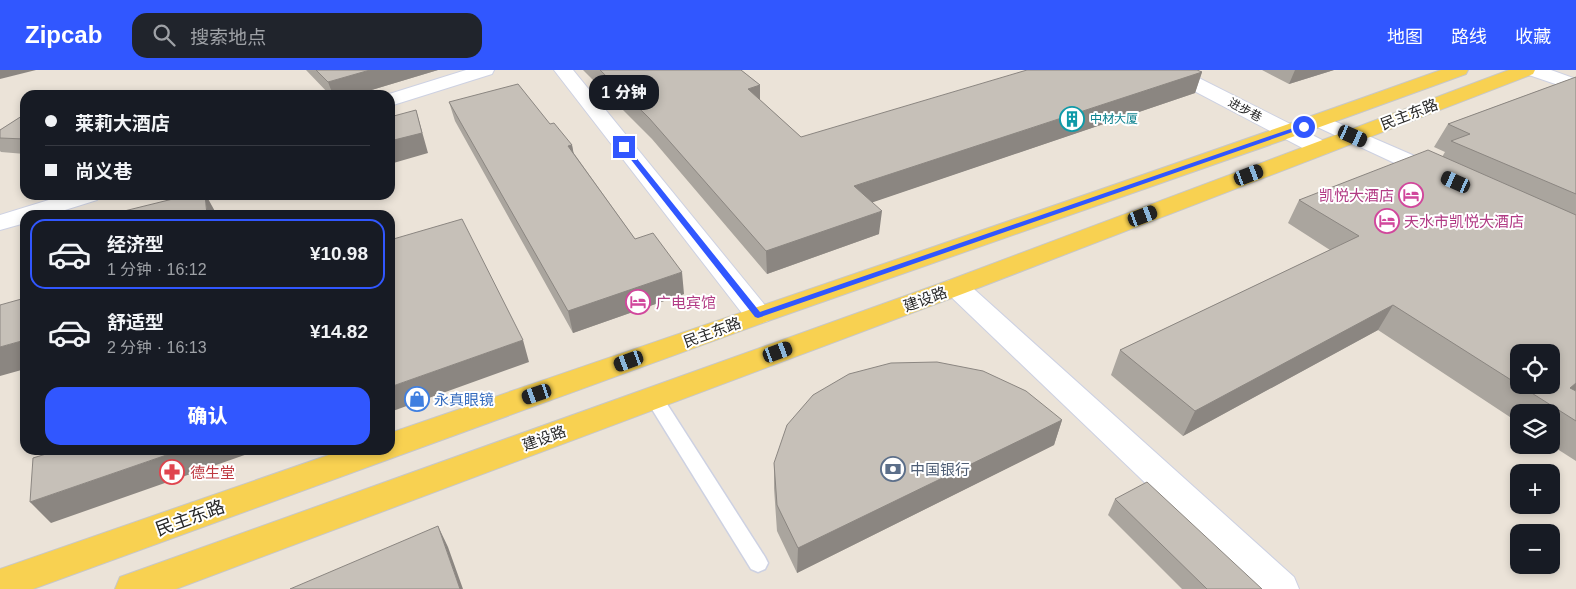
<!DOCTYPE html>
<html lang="zh">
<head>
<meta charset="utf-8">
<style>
  :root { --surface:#171b24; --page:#20242c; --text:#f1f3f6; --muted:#9ea1a6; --line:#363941; --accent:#3157ff }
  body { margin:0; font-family:Helvetica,"Noto Sans SC",sans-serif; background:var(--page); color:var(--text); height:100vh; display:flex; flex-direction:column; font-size:19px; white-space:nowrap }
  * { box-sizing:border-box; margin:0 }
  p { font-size:16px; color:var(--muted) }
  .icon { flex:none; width:28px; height:28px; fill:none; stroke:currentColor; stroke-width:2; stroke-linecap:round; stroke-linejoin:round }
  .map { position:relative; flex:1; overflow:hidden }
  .sheet { position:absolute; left:20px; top:140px; width:375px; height:245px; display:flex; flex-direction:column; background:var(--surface); border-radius:15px; box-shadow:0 2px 8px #0003 }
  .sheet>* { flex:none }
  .guide { position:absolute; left:20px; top:20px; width:375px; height:110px; border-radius:15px; box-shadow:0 2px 8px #0003; display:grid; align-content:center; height:110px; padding:0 25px; background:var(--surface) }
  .buttons { position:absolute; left:1510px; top:274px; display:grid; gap:10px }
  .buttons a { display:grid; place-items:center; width:50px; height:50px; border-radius:10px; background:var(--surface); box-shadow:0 2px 8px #0003; font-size:25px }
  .end { position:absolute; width:22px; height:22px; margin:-11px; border:6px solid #3157ff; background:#fff; box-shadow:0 0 0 2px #fff }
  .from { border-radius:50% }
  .bubble { position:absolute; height:35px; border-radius:15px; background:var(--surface); box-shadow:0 2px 8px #0003; font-size:16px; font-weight:800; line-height:35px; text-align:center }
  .car { position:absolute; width:15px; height:30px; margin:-15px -8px; border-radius:6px; box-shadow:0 0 4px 1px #0007; background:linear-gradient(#222 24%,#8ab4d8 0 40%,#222 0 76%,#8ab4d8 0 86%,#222 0) }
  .guide b { display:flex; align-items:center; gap:18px; height:48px; font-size:19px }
  .guide b+b { border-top:1px solid var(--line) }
  .guide i { width:12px; height:12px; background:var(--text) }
  ul { padding:9px 0 0; list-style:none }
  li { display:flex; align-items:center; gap:15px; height:70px; margin:0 10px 8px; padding:0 15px; border:2px solid transparent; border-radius:15px }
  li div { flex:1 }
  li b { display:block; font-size:19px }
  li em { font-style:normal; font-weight:800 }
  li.current { border-color:var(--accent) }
  li>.icon { width:45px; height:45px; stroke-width:1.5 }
  .action { display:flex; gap:10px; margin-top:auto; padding:10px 25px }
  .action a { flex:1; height:58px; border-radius:15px; background:var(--accent); color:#fff; font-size:20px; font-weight:800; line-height:58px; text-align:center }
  header { display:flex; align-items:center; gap:30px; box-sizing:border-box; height:70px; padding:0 25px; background:var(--accent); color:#fff }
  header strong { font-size:24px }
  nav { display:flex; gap:28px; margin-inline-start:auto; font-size:18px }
  .search { width:350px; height:45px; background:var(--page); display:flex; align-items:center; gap:12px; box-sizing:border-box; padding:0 18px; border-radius:15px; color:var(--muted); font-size:19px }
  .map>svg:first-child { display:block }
</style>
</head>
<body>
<header>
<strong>Zipcab</strong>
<div class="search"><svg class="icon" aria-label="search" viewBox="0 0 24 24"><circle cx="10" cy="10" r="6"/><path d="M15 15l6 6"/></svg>搜索地点</div>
<nav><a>地图</a><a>路线</a><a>收藏</a></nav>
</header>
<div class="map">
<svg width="1576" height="519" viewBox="0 0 1576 519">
  <rect width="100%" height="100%" fill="#ebe3d8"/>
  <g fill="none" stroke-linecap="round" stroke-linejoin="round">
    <defs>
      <path id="lane" d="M654,321L660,323L765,487L768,493L765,499L758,502L751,499L645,328L648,323Z"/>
      <path id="street" d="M466,0H494L492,4L390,36V25H386Z
        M554,0H573L768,239L772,245L768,251L758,254L748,251Z
        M1160,0H1183L1328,73L1331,78L1328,83L1320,84L1312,83L1162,4Z
        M1524,0H1551L1576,9V21L1526,4Z
        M1320,45L1447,100L1450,105L1447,110L1439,112L1431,110L1313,55L1310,51L1313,47Z
        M65,125H100L97,130L49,145H25V153L0,160V145Z
        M956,209L965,211L1294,507L1299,519H1256L947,223L943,217L947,211Z"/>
      <path id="primary" d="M1441,0H1468L1466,4L1295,66L768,251L33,519H0V499L343,380H390V363C740,242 1092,125 1441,0Z
        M1509,0H1535L1533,4L965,223L176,519H115L120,507L947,211Z"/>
    </defs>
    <use href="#lane" stroke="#cdd1e2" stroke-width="3"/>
    <use href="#street" stroke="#cdd1e2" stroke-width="2"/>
    <use href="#primary" stroke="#c7c7c7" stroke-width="2"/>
    <use href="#lane" fill="#fff" fill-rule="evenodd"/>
    <use href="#street" fill="#fff" fill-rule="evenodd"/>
    <use href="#primary" fill="#f8d151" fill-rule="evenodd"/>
  </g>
  <path fill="#aaa59e" d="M306,0H438L355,25H330Z
    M583,0H741L760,15V30L801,67L1202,2L1195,23L872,132L879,164L767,204L652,69Z
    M1262,0H1334L1289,14Z
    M1576,7V320L1575,321H1576V391L1551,375V342H1519V353L1378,260L1183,366L1111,305L1120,280L1330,180L1288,153L1299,130L1442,87L1445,82L1434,77L1448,54Z
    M449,32L550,54L572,75L573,82L635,169L684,224L573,263L455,51Z
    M25,44V84L1,82L0,81V60Z
    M1062,350L1054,375L797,503L777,461L774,418V393Z
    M1115,429L1262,519H1182L1108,445Z"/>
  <path fill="#8b8681" d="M0,0H36L0,9Z
    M370,0H438L355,25H333L328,12Z
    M1295,0H1334L1289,14Z
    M1202,2L1195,23L853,139L854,116Z
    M760,15V36L748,19Z
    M416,40L428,83L390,94V71Z
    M572,75L576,95L568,76Z
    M205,125H206L217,145H207Z
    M882,141L879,164L767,204L766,181Z
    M682,202L684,224L573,263L568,241Z
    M1393,235L1378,260L1183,366L1195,341Z
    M25,270V299L0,306V277Z
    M523,270L529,292L390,342V317Z
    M1576,313V320L1555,337L1570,318Z
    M1062,350L1054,375L797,503L798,478Z
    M181,380H259L51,453L30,432Z
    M438,456L448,477L463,519H460Z"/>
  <path fill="#c6c0b8" stroke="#8b8681" d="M316,0H370L328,12Z
    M600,0H741L760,15L748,19L801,67L1027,0H1197L1202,2L854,116L882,141L766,181L649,48Z
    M1576,7V124L1451,71L1470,64L1448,54Z
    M518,14L550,54L554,53L572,75L568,76L635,169L653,163L682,202L568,241L449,32Z
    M416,40L422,63L390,71V47Z
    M25,44V69L0,68V60Z
    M1428,80L1576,145V313L1570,318L1576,321V351L1519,315H1551V282H1519V315L1393,235L1195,341L1120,280L1359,166L1299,130Z
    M189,125H205L207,145H108Z
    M462,149L523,270L390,317V170Z
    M25,228V270L0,277V235Z
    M937,292L983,301L1026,321L1062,350L798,478L777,435L774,393L787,355L813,325L849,304L891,293Z
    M59,380H181L30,432L33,388Z
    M1147,412L1262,519H1207L1115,429Z
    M438,456L460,519H290Z"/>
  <path fill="#3157ff" d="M1302,55L1307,57L758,248L755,247L621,77L626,75L760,242Z"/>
  <defs>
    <symbol id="building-ring" viewBox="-11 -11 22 22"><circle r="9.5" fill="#fff" stroke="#0f9aa8" stroke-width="1.5"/><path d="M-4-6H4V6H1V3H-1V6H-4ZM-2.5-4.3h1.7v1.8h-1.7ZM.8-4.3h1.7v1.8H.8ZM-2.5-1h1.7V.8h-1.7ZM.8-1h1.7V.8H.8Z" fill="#0f9aa8"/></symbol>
    <symbol id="hotel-ring" viewBox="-11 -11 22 22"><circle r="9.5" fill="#fff" stroke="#d1479c" stroke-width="1.5"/><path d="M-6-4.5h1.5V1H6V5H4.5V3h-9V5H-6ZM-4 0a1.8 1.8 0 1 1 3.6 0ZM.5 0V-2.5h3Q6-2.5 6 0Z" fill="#d1479c"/></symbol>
    <symbol id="shop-ring" viewBox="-11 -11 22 22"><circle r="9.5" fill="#fff" stroke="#3f7fe0" stroke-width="1.5"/><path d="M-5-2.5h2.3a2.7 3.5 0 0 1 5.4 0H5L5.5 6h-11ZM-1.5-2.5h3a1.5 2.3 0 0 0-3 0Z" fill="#3f7fe0"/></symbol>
    <symbol id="bank-ring" viewBox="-11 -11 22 22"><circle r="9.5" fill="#fff" stroke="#5c6f8a" stroke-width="1.5"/><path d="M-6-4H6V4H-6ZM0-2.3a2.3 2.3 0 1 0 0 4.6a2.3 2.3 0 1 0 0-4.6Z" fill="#5c6f8a"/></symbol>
    <symbol id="pharmacy-ring" viewBox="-11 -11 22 22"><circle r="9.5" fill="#fff" stroke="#e0444e" stroke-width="1.5"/><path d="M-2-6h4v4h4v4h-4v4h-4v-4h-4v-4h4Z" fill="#e0444e"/></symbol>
  </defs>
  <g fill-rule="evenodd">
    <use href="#building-ring" x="1058" y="35" width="28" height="28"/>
    <use href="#hotel-ring" x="1397" y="111" width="28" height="28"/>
    <use href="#hotel-ring" x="1373" y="137" width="28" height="28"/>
    <use href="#hotel-ring" x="624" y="218" width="28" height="28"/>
    <use href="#shop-ring" x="403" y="315" width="28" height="28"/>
    <use href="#bank-ring" x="879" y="385" width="28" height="28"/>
    <use href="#pharmacy-ring" x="158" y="388" width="28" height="28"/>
  </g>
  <g text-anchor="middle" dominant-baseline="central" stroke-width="4" stroke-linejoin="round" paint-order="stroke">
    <g font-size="12" fill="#282828" stroke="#fff">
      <text transform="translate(1245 40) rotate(28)">进步巷</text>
    </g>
    <g font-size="12" fill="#0d838f" stroke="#fff" text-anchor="start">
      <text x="1090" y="49">中材大厦</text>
    </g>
    <g font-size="15" fill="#282828" stroke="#fff">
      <text transform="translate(1409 44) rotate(-21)">民主东路</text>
      <text transform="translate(925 229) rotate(-20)">建设路</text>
      <text transform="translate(712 262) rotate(-20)">民主东路</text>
      <text transform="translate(544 368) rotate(-20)">建设路</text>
    </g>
    <g font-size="15" fill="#b23c85" stroke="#fff" text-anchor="start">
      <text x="1394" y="125" text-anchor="end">凯悦大酒店</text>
      <text x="1404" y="151">天水市凯悦大酒店</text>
      <text x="656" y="232">广电宾馆</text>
    </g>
    <g font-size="15" fill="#366cbe" stroke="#fff" text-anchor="start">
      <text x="434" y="329">永真眼镜</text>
    </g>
    <g font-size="15" fill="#4e5e75" stroke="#fff" text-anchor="start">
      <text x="910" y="399">中国银行</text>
    </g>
    <g font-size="15" fill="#be3a42" stroke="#fff" text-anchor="start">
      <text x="190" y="402">德生堂</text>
    </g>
    <g font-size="18" fill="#282828" stroke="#fff">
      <text transform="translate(190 448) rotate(-20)">民主东路</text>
    </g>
  </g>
</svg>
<div class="buttons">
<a><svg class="icon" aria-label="locate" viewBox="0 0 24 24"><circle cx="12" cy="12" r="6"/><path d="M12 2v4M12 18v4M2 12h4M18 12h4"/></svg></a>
<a><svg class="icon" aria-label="layers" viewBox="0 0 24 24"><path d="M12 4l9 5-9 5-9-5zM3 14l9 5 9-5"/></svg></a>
<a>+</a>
<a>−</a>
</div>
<i class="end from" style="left:1304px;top:57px"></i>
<i class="end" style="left:624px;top:77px"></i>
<div class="bubble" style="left:589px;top:5px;width:70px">1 分钟</div>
<i class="car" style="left:1353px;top:66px;rotate:114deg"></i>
<i class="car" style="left:1249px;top:105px;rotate:69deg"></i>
<i class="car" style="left:1456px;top:112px;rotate:294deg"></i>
<i class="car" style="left:1143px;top:146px;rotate:69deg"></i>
<i class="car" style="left:778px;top:282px;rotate:70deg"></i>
<i class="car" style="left:629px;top:291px;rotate:250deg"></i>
<i class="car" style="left:537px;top:324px;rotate:251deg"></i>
<div class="guide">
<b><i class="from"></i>莱莉大酒店</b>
<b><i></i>尚义巷</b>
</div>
<section class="sheet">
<ul>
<li class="current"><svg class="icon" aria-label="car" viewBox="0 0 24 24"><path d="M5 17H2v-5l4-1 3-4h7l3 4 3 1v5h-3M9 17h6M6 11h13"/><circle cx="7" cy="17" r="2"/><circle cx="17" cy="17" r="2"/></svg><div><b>经济型</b><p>1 分钟 · 16:12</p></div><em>¥10.98</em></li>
<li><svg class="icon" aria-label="car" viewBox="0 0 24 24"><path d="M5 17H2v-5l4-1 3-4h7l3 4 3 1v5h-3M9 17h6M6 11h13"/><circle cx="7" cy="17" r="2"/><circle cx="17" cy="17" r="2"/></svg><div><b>舒适型</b><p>2 分钟 · 16:13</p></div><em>¥14.82</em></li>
</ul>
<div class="action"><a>确认</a></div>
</section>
</div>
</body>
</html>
